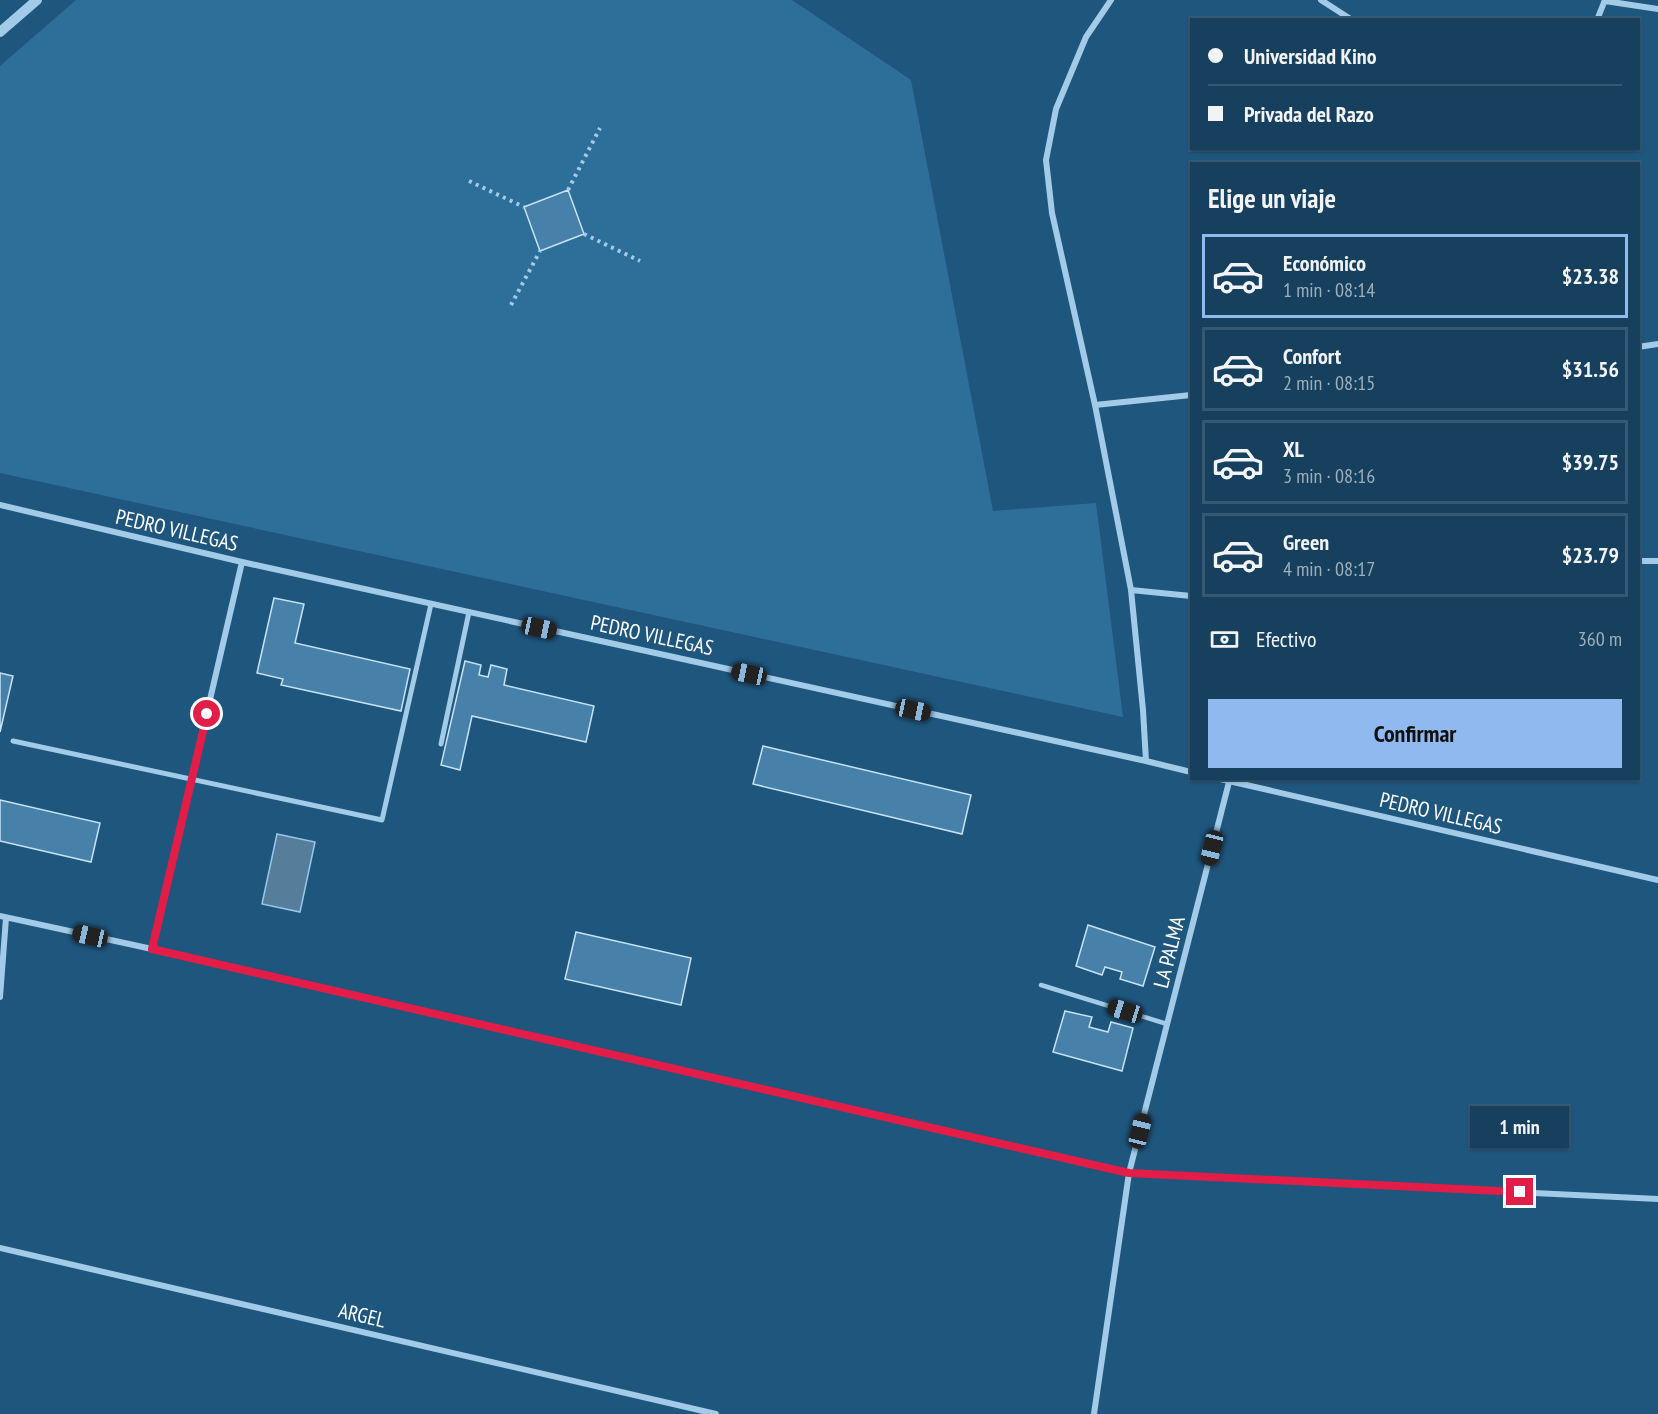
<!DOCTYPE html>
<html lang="es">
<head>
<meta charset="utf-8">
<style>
  :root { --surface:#17405e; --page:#204764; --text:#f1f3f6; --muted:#9eafbc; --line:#365973; --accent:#90b9f0 }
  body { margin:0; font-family:"PT Sans Narrow",sans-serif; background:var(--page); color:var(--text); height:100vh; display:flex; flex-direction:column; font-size:22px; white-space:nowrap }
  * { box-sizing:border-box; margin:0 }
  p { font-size:20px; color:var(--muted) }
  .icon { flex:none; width:33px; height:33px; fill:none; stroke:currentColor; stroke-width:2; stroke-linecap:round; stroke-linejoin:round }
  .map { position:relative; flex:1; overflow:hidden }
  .details { position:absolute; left:1190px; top:162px; width:450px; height:618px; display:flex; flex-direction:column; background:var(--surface); border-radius:0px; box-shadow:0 2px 4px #0004,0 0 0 2px var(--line) }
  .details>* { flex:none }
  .guide { position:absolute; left:1190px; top:18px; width:450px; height:132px; border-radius:0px; box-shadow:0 2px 4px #0004,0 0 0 2px var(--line); display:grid; align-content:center; height:132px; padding:0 18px; background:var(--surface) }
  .end { position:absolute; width:27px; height:27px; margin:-14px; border:8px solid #e11d48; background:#fff; box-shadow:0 0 0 3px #fff }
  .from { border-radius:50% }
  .bubble { position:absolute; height:42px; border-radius:0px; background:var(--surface); box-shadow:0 2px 4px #0004,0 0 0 2px var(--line); font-size:20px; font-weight:800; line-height:42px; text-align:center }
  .car { position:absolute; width:18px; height:36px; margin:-18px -9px; border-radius:8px; box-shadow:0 0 4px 2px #0007; background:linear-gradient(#222 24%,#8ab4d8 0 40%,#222 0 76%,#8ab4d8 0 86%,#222 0) }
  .guide b { display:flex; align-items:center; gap:21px; height:57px; font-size:22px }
  .guide b+b { border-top:2px solid var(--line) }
  .guide i { width:15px; height:15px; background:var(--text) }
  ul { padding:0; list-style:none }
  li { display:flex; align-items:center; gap:18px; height:84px; margin:0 12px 9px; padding:0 6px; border:3px solid var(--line); border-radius:0px }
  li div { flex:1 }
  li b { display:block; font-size:22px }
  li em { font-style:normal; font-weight:800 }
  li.selected { border-color:var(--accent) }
  li>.icon { width:54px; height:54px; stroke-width:1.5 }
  h2 { padding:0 18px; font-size:27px; line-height:72px }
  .pay { display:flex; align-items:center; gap:15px; height:66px; padding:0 18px; font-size:22px }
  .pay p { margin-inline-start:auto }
  .cta { display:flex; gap:12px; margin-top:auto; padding:12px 18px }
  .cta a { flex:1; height:69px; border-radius:0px; background:var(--accent); color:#111; font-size:24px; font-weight:800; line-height:69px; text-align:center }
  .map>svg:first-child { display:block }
</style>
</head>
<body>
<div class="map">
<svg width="1658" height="1414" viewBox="0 0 1658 1414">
  <rect width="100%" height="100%" fill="#1f567e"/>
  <path fill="#2e6f9a" d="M76,0H792L911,80L993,511L1096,503L1123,717L0,473V66Z"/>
  <path fill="#567e9b" stroke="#96c8e9" stroke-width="1.5" d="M277,834L315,842L300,912L262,904Z"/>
  <path fill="#4780a8" stroke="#c6e2f6" stroke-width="1.5" d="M568,190L584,234L540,251L524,207Z
    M274,598L304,604L295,643L410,669L401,711L281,685L283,679L257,673Z
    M465,661L481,665L479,675L488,677L491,665L507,669L504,685L594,706L586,742L472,716L460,770L441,765Z
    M0,673L13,676L0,732Z
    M763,746L971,795L962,834L753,784Z
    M0,800L100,823L91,862L0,841Z
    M1088,925L1155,947L1143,986L1120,979L1122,972L1105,967L1102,975L1076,966Z
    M576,932L691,958L681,1005L565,979Z
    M1065,1011L1092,1017L1089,1027L1108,1032L1111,1022L1133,1028L1122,1071L1053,1052Z"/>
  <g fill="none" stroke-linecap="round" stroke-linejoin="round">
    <path stroke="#a2cbe8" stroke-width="4" stroke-dasharray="3 4.5" stroke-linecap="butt" d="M469,181L524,207
      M568,190L600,128
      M584,234L640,261
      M511,305L540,251"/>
    <path stroke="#a2cbe8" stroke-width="4.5" d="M1041,985L1167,1024"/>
    <path stroke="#a2cbe8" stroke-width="5" d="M13,741L382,820L431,604
      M441,744L469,612"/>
    <path stroke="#a2cbe8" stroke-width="6" d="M1111,0L1086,37L1056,109L1046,160L1052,213L1095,405L1131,590L1143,710L1146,761
      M1321,0L1352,20
      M1605,1L1658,9
      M1597,20L1605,0
      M1638,347L1658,344
      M1095,405L1191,395
      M0,505L242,562L1146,761L1191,772
      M1638,561H1658
      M1131,590L1191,596
      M1216,778L1658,880
      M0,916L152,949L1129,1173L1658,1199
      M152,949L242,562
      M0,997L6,918
      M0,1248L716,1414
      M1094,1414L1129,1173L1229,782"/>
    <path stroke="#a2cbe8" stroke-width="10" d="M0,32L37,0"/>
  </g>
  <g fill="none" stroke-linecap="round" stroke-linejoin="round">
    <path stroke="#e11d48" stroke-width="8" d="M207,714L152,949L1129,1173L1520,1192"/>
  </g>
  <g text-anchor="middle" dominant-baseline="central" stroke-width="4.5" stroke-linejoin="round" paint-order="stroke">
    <g font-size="21" fill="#fff" stroke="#1f567e">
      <text transform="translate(177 530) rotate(13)">PEDRO VILLEGAS</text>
      <text transform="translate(652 635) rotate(12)">PEDRO VILLEGAS</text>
      <text transform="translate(1441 813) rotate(13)">PEDRO VILLEGAS</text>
      <text transform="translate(1169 952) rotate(-76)">LA PALMA</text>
      <text transform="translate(362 1315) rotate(13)">ARGEL</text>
    </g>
  </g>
</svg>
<i class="end from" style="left:207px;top:714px"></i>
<i class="end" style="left:1520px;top:1192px"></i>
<div class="bubble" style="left:1470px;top:1106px;width:99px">1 min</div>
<i class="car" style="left:539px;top:628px;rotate:102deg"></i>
<i class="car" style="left:749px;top:674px;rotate:282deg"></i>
<i class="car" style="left:913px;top:710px;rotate:102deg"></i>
<i class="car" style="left:1212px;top:848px;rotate:194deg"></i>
<i class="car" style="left:90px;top:936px;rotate:283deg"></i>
<i class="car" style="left:1125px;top:1011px;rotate:287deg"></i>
<i class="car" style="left:1140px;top:1131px;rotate:14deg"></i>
<div class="guide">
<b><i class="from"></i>Universidad Kino</b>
<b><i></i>Privada del Razo</b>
</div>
<section class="details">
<h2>Elige un viaje</h2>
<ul>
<li class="selected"><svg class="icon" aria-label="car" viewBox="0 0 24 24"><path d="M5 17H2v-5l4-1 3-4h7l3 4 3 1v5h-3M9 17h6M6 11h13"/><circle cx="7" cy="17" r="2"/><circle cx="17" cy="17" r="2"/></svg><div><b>Económico</b><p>1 min · 08:14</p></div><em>$23.38</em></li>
<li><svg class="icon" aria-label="car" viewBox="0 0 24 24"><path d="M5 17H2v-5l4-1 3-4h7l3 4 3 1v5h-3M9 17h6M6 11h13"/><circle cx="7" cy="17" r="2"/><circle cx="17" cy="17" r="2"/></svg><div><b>Confort</b><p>2 min · 08:15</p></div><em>$31.56</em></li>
<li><svg class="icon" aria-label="car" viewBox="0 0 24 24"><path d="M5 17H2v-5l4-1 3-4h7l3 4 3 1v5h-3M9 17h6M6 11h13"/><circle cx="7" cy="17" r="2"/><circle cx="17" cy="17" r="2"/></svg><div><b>XL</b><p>3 min · 08:16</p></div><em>$39.75</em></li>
<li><svg class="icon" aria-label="car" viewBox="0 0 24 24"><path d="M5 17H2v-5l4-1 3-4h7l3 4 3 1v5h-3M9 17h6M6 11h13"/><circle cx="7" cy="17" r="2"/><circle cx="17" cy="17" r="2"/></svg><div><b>Green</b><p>4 min · 08:17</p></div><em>$23.79</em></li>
</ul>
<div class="pay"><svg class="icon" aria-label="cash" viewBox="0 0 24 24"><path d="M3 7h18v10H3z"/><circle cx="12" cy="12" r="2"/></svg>Efectivo<p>360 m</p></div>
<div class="cta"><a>Confirmar</a></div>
</section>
</div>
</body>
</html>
